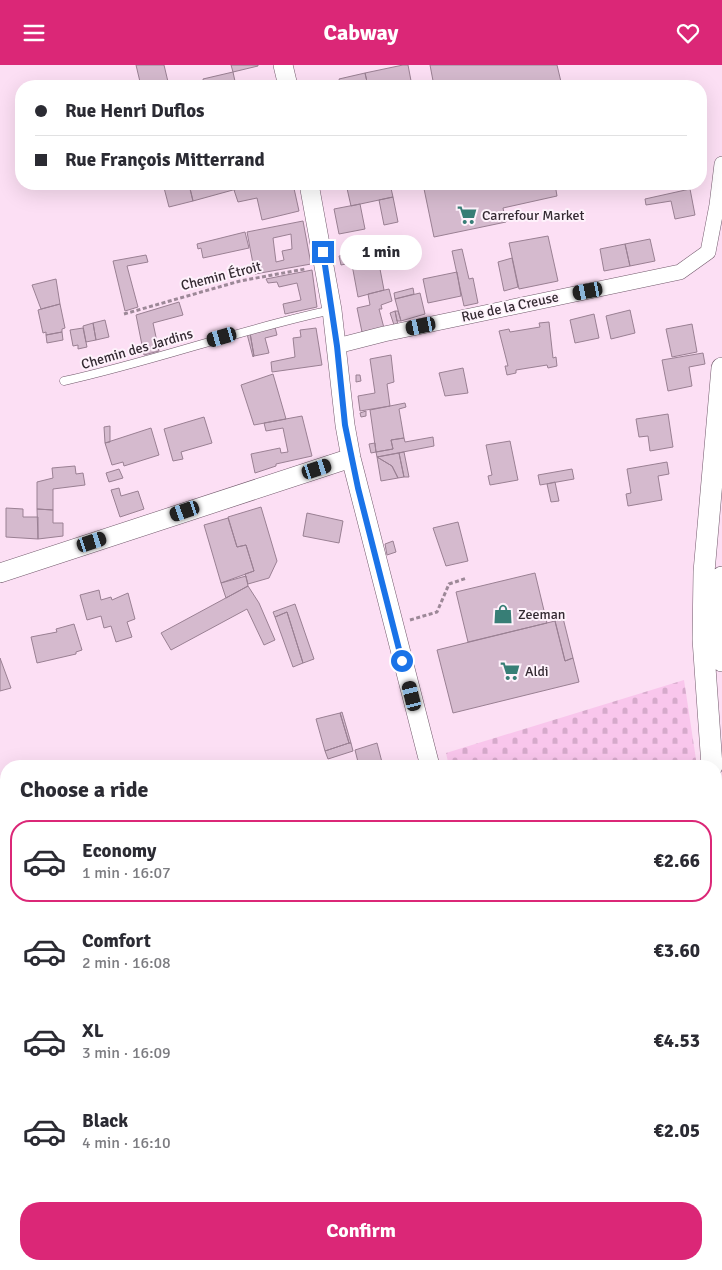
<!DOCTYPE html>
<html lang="en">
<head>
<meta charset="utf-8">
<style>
  :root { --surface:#fff; --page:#f7f7f7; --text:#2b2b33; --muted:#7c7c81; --line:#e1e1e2; --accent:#db2777 }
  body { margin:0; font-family:Signika,sans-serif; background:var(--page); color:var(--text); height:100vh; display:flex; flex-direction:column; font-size:19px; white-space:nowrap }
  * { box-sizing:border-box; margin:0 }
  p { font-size:16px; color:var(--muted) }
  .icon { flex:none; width:28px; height:28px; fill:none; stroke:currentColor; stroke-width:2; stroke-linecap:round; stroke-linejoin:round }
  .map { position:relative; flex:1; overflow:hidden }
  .drawer { position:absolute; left:0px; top:695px; width:722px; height:510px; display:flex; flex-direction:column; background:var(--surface); border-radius:20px 20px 0 0; box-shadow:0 5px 20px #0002 }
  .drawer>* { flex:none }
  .banner { position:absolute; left:15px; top:15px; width:692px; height:110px; border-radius:20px; box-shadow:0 5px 20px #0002; display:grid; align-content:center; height:110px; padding:0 20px; background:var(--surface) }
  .end { position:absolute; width:22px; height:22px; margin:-11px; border:6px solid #1a73e8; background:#fff; box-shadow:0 0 0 2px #fff }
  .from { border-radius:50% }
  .bubble { position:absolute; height:35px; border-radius:18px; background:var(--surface); box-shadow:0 5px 20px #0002; font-size:16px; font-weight:700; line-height:35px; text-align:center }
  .car { position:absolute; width:15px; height:30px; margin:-15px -8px; border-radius:6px; box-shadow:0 0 4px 1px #0007; background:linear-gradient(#222 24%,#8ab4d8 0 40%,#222 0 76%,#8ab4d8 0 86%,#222 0) }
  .banner b { display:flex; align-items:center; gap:18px; height:48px; font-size:19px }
  .banner b+b { border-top:1px solid var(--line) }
  .banner i { width:12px; height:12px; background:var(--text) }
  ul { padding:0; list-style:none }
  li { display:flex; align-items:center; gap:15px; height:82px; margin:0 10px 8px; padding:0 10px; border:2px solid transparent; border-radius:20px }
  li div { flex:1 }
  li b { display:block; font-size:19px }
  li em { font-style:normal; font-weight:700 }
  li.current { border-color:var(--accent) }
  li>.icon { width:45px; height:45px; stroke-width:1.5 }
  h2 { padding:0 20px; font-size:22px; line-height:60px }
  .action { display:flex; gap:10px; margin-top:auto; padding:10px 20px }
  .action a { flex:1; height:58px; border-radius:20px; background:var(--accent); color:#fff; font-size:20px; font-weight:700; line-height:58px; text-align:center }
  header { display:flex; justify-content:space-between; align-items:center; height:65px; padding:0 20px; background:var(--accent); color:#fff; font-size:22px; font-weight:700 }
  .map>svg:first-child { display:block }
</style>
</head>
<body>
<header><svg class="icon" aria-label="menu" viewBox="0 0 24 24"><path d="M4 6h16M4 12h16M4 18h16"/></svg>Cabway<svg class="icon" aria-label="heart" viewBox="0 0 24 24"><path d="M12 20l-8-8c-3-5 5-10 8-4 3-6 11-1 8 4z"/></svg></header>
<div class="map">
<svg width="722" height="1205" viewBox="0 0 722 1205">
  <defs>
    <pattern id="cemetery-stones" width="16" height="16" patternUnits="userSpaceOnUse" patternTransform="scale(1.25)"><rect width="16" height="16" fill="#f9c6ec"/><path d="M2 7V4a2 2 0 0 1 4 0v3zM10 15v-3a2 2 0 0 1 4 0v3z" fill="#d6aacb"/></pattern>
  </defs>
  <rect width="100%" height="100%" fill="#fcdff4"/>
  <path fill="url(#cemetery-stones)" d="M684,615L697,701H449L446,688Z"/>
  <path fill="#d5bace" stroke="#9a8093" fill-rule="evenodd" d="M136,0H164L169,21H141Z
    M231,0H258V1L233,7Z
    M403,0H408L412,21H368L365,8Z
    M430,0H557L562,21H434Z
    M233,7L236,21H204L203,14Z
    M365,8L368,21H341L339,14Z
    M163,119H189L193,136L169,142Z
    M194,119H251V120L193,136L189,120Z
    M258,119H293L299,146L262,155L257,133L238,137L234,125Z
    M346,119H390L393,132L351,141Z
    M423,119H555L557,131L503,143L506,157L434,172Z
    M690,124L695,150L675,154L671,136L646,140L645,134Z
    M393,132L398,157L384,160L379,135Z
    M360,139L365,164L339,169L334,144Z
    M303,156L311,199L255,209L247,167ZM291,169L292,184L282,186L284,195L276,197L273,173Z
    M245,167L249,183L203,193L201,183L198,184L197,179Z
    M548,171L558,216L519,224L509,178Z
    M650,174L655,196L630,201L625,179Z
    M625,179L630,201L604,206L600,184Z
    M376,183L384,225L358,232L350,189Z
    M462,184L469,214L473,213L478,238L464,241L452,186Z
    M350,189L351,198L341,200L339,191Z
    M146,190L148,197L127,201L138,242L125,246L113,196Z
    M512,193L518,222L504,226L498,197Z
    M312,205L317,242L285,249L283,239L301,235L297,218L279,222L277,217L268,218L266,214Z
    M457,207L461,231L428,238L423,214Z
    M56,214L60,239L41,244L32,220Z
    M413,223L414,229L395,234L394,228Z
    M389,224L392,236L381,240L382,244H379L384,263L362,267L357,243L370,240L368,229Z
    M420,228L425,249L401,256L395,234Z
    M179,237L183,250L153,258L159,286L144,290L136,250Z
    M60,239L65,263L62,264V267L46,270V267L43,268L38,245Z
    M630,245L635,268L611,274L606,251Z
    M395,246H398L401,256H397Z
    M395,246L398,260H394L390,248Z
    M594,249L599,273L575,278L570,255Z
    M105,255L109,272L96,275L93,258Z
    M549,257L553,293L556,292L557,301L548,303L547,300L516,305V308L507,310L505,301H508L499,266L509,264L510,267L540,262L539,258Z
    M93,258L96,275L86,277L83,261Z
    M692,259L697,287L672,292L666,264Z
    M275,262L277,270L265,273L269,288L254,291L250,268Z
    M83,263L87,282L78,284V280L73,281L70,265Z
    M316,263L322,300L272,307L271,297L295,292L293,273L301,272L300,265Z
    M62,267L63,275L47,278L46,270Z
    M250,268L254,291L253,292L247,269Z
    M703,288L705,299L689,302L692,321L668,326L662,295Z
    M391,290L394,317L387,319L390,341L360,346L358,331L375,328L370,294Z
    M463,303L468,328L445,331L439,308Z
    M273,309L286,354L254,360L241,320Z
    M356,310H360L361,316L356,317Z
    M405,338L406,342L399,344L404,373L391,375L393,384L376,387L370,345Z
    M366,346V351L361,352L360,348Z
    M668,349L673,382L650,386L648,371L639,372L636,354Z
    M302,351L312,391L276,399V401L255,408L251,389L280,383L281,388L288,387L283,363L266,366L264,358Z
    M204,352L212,378L181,387L183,394L173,396L164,364Z
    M110,361V377L105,378L104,362Z
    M151,363L159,390L124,401L123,397L112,400L105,378Z
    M433,372L434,381L377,392L376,387L393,384L391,375L404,373L405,377Z
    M510,376L518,415L490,420L488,411L492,410L486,380Z
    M375,378L376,387L371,388L369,379Z
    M404,387L409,412H404L399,388Z
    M399,388L404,412L398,413L392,401L377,392Z
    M377,392L392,401L398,413L381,416Z
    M667,397L669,409L658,411L662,435L628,441L626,429L631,428L627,404Z
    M75,401L76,409L83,408L85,420L53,424V445L37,444V417L53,413L52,403Z
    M119,404L123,413L109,417L106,408Z
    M572,404L574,414L540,420L538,410Z
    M555,417L559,436L551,437L547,419Z
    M119,423L121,431L138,426L144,444L120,452L111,425Z
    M261,442L277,496L269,513L248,519L245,509L254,506L246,480L237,482L228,452Z
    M6,443L23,444V452H38V474L6,472Z
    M37,444L53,445V458H63V471L38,474Z
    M307,448L343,456L339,478L303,471Z
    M228,453L237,482L246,480L254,506L221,518L204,460Z
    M458,457L468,496L446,501L433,463Z
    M393,476L396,487L387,490L385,479Z
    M535,508L547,558L468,577L456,527Z
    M246,511L248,521L226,533L221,518Z
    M248,521L259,538L275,575L264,580L247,544L171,585L161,568Z
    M99,525L101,535L111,532L112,535L128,528L135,554L127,557L132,572L116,577L111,561L104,563L101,551L87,555L80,530Z
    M295,539L314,594L303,598L287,547L275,552L273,547Z
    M287,547L303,598L293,602L275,552Z
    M563,553L573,593L565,596L555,556Z
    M555,556L565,596L573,593L579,617L453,648L437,585Z
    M74,559L82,585L76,587V589L37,598L31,572L57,567L56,564Z
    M0,593L11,623L0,626Z
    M342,647L351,678H349L340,648Z
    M340,648L349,678L325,686L316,654Z
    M349,678H351L353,686L328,694L325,686Z
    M377,678L383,701H359L355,685Z
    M64,1199H84L87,1205H56L55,1203Z
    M149,1199H235L236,1205H150Z
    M432,1199H459L460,1205H433Z
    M525,1199H541L540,1201L550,1205H524Z
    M652,1199H667L666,1205L651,1203Z"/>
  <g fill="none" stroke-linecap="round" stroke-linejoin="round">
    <defs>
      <path id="service" d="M64,316C155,296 241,264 332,245"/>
      <path id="minor" d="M337,281L384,269L680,207L708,187L717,140L722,99
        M0,1127L6,1120
        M0,1186L6,1192
        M12,1199L16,1205"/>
      <path id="tertiary" d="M283,0L288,21
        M309,119L332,245L345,360L351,393L430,701
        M0,508L351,393
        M504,1205L505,1199"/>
      <path id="secondary" d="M722,512V596
        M712,701L703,574L704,507L722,303
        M716,745L722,799"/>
    </defs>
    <use href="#service" stroke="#725a6c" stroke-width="9"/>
    <use href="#minor" stroke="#725a6c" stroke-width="16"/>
    <use href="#tertiary" stroke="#725a6c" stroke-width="20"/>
    <use href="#secondary" stroke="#725a6c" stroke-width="22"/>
    <path stroke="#9c8897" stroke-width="3" stroke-dasharray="4 2.5" stroke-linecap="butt" d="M124,249L240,216L305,204
      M410,555L437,547L449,519L467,513"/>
    <use href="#service" stroke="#fff" stroke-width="8"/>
    <use href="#minor" stroke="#fff" stroke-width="15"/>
    <use href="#tertiary" stroke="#fff" stroke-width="19"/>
    <use href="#secondary" stroke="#fff" stroke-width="21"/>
  </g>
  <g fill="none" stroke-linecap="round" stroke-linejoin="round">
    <path stroke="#1a73e8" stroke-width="6" d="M323,187L337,281L345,360L358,423L402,596"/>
  </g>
  <defs>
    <symbol id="supermarket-bare" viewBox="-9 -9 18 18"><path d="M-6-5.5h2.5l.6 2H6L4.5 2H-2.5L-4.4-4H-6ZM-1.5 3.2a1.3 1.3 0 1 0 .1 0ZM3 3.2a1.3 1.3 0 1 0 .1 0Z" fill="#377e76" stroke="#fef2fb" stroke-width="2.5" paint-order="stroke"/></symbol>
    <symbol id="shop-bare" viewBox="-9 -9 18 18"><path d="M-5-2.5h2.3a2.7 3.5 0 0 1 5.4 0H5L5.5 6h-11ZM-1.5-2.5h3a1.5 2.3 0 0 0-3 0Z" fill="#377e76" stroke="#fef2fb" stroke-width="2.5" paint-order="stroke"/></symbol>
  </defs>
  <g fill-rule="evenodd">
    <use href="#supermarket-bare" x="453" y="136" width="28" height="28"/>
    <use href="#shop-bare" x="489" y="535" width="28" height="28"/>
    <use href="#supermarket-bare" x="496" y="592" width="28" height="28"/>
  </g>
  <g text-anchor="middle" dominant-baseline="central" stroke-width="4" stroke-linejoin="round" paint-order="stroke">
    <g font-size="14" fill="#342a32" stroke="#fef2fb" text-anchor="start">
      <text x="482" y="150">Carrefour Market</text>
      <text x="518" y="549">Zeeman</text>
      <text x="525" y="606">Aldi</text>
    </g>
    <g font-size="14" fill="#342a32" stroke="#fef2fb">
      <text transform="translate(221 211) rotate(-14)">Chemin Étroit</text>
      <text transform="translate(510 242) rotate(-12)">Rue de la Creuse</text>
      <text transform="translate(137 284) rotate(-16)">Chemin des Jardins</text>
    </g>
  </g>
</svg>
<i class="end from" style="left:402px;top:596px"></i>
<i class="end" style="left:323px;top:187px"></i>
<div class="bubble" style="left:340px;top:170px;width:82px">1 min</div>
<i class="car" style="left:588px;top:226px;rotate:259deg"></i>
<i class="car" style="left:421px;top:261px;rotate:258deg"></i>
<i class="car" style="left:222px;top:272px;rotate:254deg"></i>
<i class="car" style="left:317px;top:404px;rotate:72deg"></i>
<i class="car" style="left:185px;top:446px;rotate:251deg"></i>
<i class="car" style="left:92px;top:477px;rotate:72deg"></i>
<i class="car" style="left:412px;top:631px;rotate:346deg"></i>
<div class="banner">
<b><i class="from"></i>Rue Henri Duflos</b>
<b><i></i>Rue François Mitterrand</b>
</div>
<section class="drawer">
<h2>Choose a ride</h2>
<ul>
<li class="current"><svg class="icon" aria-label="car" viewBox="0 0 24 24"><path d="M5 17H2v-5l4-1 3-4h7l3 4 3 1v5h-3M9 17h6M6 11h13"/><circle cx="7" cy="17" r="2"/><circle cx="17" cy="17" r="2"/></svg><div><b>Economy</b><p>1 min · 16:07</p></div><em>€2.66</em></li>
<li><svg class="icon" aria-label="car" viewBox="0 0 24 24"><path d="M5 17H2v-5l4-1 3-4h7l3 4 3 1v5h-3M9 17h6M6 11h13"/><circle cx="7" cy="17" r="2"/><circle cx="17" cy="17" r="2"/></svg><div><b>Comfort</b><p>2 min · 16:08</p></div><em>€3.60</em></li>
<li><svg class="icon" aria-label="car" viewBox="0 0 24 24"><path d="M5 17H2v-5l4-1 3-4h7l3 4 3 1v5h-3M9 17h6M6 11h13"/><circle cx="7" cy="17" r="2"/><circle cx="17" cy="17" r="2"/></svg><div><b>XL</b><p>3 min · 16:09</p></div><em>€4.53</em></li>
<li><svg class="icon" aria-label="car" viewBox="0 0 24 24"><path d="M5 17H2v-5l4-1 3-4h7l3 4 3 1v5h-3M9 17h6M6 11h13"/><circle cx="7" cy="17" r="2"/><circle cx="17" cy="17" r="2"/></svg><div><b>Black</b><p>4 min · 16:10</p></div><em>€2.05</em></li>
</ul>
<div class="action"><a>Confirm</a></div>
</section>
</div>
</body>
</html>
